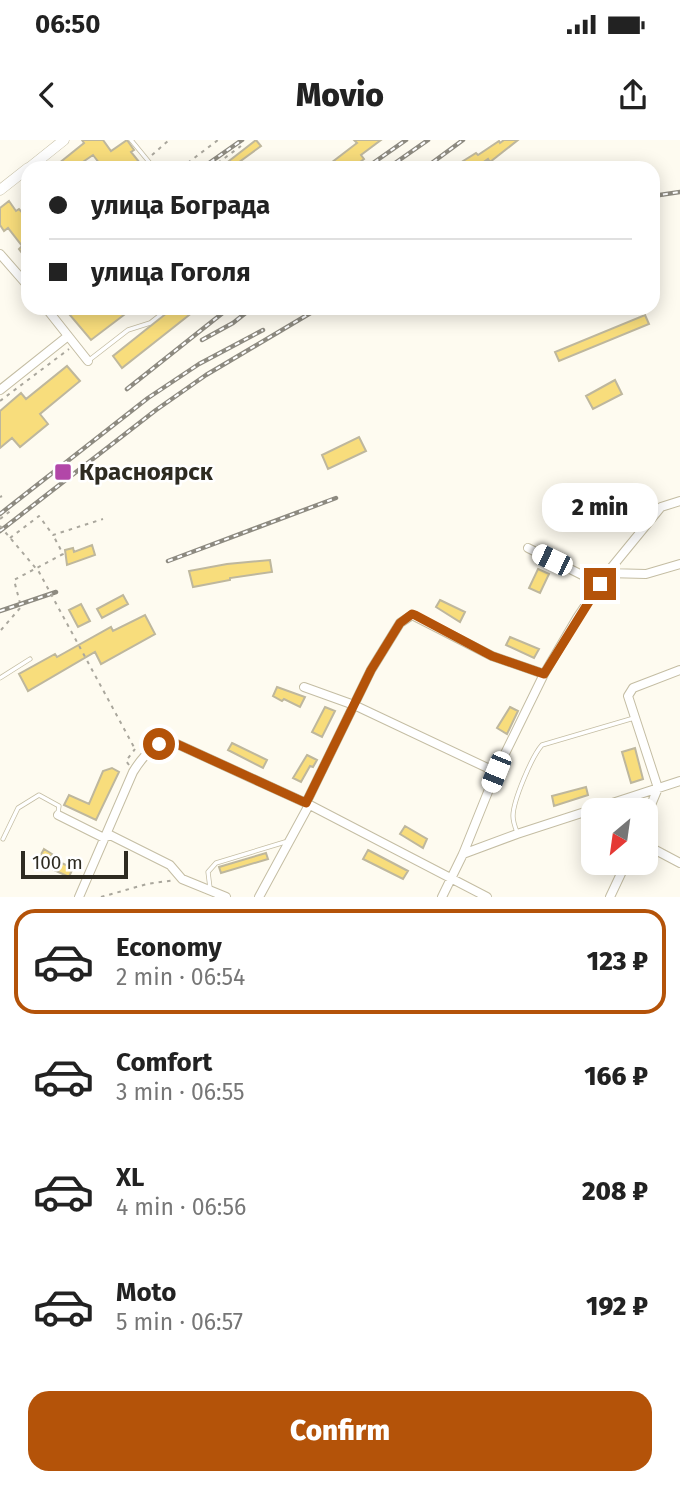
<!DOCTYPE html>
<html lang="en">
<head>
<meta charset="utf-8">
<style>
  :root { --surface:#fff; --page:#f2f2f2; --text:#222; --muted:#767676; --line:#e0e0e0; --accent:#b45309 }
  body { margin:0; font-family:"Fira Sans",sans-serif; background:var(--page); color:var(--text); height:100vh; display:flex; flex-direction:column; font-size:26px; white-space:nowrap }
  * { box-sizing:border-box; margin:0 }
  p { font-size:23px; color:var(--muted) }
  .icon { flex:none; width:38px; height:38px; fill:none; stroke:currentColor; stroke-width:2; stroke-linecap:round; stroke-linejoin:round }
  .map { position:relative; height:757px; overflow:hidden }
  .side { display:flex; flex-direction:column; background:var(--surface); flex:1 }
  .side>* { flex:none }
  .hud { position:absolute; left:21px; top:21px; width:639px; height:154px; border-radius:21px; box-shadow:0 4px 18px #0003; display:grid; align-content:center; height:154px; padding:0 28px; background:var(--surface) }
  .needle { width:46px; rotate:209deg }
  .buttons { position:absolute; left:581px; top:658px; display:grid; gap:14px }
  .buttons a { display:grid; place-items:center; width:77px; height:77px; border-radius:14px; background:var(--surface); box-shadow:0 4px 18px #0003; font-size:35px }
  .scale { position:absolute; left:21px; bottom:18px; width:107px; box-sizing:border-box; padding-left:7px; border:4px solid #2e2b21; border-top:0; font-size:19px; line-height:24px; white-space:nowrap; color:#2e2b21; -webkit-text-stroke:5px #fff; paint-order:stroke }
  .end { position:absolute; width:32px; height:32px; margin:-16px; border:9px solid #b45309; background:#fff; box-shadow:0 0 0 4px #fff }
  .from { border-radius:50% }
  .bubble { position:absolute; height:49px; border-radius:21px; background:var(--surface); box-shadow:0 4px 18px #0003; font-size:23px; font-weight:800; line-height:49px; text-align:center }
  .car { position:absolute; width:21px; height:42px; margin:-21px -10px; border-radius:9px; box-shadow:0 0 5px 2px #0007; background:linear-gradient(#fff 24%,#345 0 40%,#fff 0 76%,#345 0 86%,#fff 0) }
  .hud b { display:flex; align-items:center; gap:24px; height:66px; font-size:26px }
  .hud b+b { border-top:2px solid var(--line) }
  .hud i { width:18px; height:18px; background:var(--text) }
  ul { padding:12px 0 0; list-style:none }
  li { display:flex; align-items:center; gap:21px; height:105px; margin:0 14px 10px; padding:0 14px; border:4px solid transparent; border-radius:21px }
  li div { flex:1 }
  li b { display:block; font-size:26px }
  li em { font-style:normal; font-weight:800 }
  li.on { border-color:var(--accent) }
  li>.icon { width:63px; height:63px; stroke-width:1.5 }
  .primary-button { display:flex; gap:14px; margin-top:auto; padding:14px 28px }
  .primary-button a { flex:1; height:80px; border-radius:21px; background:var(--accent); color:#fff; font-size:28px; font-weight:800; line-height:80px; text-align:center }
  .status { display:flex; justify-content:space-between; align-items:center; height:49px; padding:0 35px; background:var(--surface); direction:ltr }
  .status svg { height:19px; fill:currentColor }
  header { display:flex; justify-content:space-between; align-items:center; height:91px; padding:0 28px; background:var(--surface); font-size:32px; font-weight:800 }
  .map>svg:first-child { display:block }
</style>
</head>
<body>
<div class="status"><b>06:50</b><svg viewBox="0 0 49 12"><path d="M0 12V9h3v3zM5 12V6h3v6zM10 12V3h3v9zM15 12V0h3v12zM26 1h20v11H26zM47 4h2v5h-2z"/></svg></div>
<header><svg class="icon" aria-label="back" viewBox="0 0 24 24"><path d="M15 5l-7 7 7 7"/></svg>Movio<svg class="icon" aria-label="share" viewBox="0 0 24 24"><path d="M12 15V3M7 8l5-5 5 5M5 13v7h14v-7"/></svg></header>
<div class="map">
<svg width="680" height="757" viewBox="0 0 680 757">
  <rect width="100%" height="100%" fill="#fefbf0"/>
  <path fill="#f8dd7c" stroke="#beb79d" stroke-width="2" d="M82,0H103L111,11L127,0L134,10L131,12L144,28H103L93,15L74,28H53L84,3Z
    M256,0L261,6L231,28H220Z
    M354,0H381L361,15L364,19L352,28H335L331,23L357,3Z
    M504,0H518L490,22L488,19L475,28H452L476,13L478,15L499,1L500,3Z
    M9,61L16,71L19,69L28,79V121L19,109L22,106L8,88L4,91L0,85V68Z
    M64,168H133L91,200Z
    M173,168H198L122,228L113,216Z
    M645,175L649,184L559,221L555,212Z
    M67,226L80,241L40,274L48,284L20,307L12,298L0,308V271L21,253L26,259Z
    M615,240L622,254L593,269L586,256Z
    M359,297L366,311L328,329L322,315Z
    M92,405L95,415L67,425L65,410L73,408L74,412Z
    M270,420L272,432L230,438V440L193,447L189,431L227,424Z
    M538,429L549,434L540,453L529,448Z
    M123,455L128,464L102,478L97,469Z
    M440,460L465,472L460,482L436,467Z
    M81,464L90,481L78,487L69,470Z
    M145,475L155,494L101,524L95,512L28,551L19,534L55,514L57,517L111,487L113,491Z
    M510,497L539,509L534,518L506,505Z
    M277,547L305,557L300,567L284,559L282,561L273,556Z
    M325,567L335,571L322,597L312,592Z
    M510,567L518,571L507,594L497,588Z
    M232,603L267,620L263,628L228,610Z
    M635,608L643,639L631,643L622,612Z
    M307,615L317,620L313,627L310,626L301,642L293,638Z
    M112,628L119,632L96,680L64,665L69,655L89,664L103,631Z
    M586,647L588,655L554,666L552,656Z
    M405,686L427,699L423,708L400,694Z
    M44,709L52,714L50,718L73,728L69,737L54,730L56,727L39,718Z
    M368,710L408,731L403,739L363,719Z
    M266,713L268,719L221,733L219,727Z"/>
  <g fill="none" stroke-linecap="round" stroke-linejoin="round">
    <defs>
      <path id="service" d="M131,0L154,28
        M88,221L128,190L150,183L169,168
        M0,538L30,519
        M517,692C515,687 513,682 513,676C513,661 532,616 542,605L634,578
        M3,699L18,668L39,655L59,666L58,673
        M210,748L208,732L216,723L285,702"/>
      <path id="minor" d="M0,114L28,146
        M46,168L88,221
        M0,250L68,196
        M528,408L600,444
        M607,433L646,434L680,424
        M304,547L354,565L496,632
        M306,663L371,530L400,483L412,475L492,516L544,534
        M58,675L104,698L110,695L170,725L182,739L226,757
        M646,677L658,648L628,556L633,548L680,530
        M646,705L680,723
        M463,714L517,694L680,641
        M79,757L133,632C146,611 154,605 177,604L306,663L487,757
        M259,757L309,665
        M442,757L463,714L496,632L544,534L577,478L607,433L661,367L680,361
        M610,757L626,723"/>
      <path id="tertiary" d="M29,28L64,0
        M0,50L28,28"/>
    </defs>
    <use href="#service" stroke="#c4bda3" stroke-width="5"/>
    <use href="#minor" stroke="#c4bda3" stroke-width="10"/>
    <use href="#tertiary" stroke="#c4bda3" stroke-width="11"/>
    <path stroke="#aaa79d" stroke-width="2" stroke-dasharray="3.5 5" stroke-linecap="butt" d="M152,15L169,0
      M181,28L218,0
      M211,28L241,6
      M0,261L69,209
      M0,357L2,356
      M0,379L13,369
      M10,398L39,376L53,395L103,379
      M1,490L21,467L14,440L63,414L53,395
      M129,625L126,621L135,609
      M101,757L147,744L175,740"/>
    <use href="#service" stroke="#fff" stroke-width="3.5"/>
    <use href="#minor" stroke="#fff" stroke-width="8"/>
    <use href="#tertiary" stroke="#fff" stroke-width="10"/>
    <defs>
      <path id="rail" d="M202,28L242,0
        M366,28L406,0
        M388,28L428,0
        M425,28L463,0
        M653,56L680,52
        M202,200L233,183L252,168
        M127,249L229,168
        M0,374L148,258L199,224L263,190
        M0,391L156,270L206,235L319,168
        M168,421L336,358
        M0,471L56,452"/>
    </defs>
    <use href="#rail" stroke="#8d8a80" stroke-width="4.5"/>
    <use href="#rail" stroke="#fff" stroke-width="2" stroke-dasharray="5" stroke-linecap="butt"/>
    <path stroke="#aaa79d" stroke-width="2" stroke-dasharray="3.5 5" stroke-linecap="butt" d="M0,386L39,432L135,609"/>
  </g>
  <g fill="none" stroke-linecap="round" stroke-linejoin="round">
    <path stroke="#b45309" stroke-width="9" d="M159,604H177L306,663L371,530L400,483L412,474L415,475L492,516L544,534L600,444"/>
  </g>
  <rect fill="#b247a8" stroke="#fff" stroke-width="2.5" x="54" y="323" width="18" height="18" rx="3.5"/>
  <g text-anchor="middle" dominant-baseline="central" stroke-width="5" stroke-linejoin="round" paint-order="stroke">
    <g font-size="24" font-weight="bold" fill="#2e2b21" stroke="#fff" text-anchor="start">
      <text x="79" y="332">Красноярск</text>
    </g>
  </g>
</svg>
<div class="buttons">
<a><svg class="needle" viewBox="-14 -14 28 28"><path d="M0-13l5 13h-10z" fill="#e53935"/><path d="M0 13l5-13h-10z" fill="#767676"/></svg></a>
</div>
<div class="scale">100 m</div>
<i class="end from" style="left:159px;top:604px"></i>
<i class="end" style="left:600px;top:444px"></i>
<div class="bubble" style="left:542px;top:343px;width:116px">2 min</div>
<i class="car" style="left:552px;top:420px;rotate:296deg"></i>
<i class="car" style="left:496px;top:632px;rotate:202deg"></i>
<div class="hud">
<b><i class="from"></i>улица Бограда</b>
<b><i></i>улица Гоголя</b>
</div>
</div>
<section class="side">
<ul>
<li class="on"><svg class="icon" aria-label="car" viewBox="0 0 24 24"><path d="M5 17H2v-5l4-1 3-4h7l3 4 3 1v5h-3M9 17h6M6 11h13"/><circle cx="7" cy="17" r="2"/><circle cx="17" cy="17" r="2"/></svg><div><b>Economy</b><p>2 min · 06:54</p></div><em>123 ₽</em></li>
<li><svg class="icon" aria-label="car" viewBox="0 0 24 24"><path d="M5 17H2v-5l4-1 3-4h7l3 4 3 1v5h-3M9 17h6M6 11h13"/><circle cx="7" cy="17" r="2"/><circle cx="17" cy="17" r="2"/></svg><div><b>Comfort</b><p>3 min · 06:55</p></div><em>166 ₽</em></li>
<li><svg class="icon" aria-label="car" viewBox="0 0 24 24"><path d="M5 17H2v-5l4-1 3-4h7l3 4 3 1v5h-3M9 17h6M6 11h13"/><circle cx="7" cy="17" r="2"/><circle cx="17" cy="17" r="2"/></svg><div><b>XL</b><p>4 min · 06:56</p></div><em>208 ₽</em></li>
<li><svg class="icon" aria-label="car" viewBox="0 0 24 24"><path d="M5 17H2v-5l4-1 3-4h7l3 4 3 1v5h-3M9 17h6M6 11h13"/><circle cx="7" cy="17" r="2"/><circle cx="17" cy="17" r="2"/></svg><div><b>Moto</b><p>5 min · 06:57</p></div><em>192 ₽</em></li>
</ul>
<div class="primary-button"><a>Confirm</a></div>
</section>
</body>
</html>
